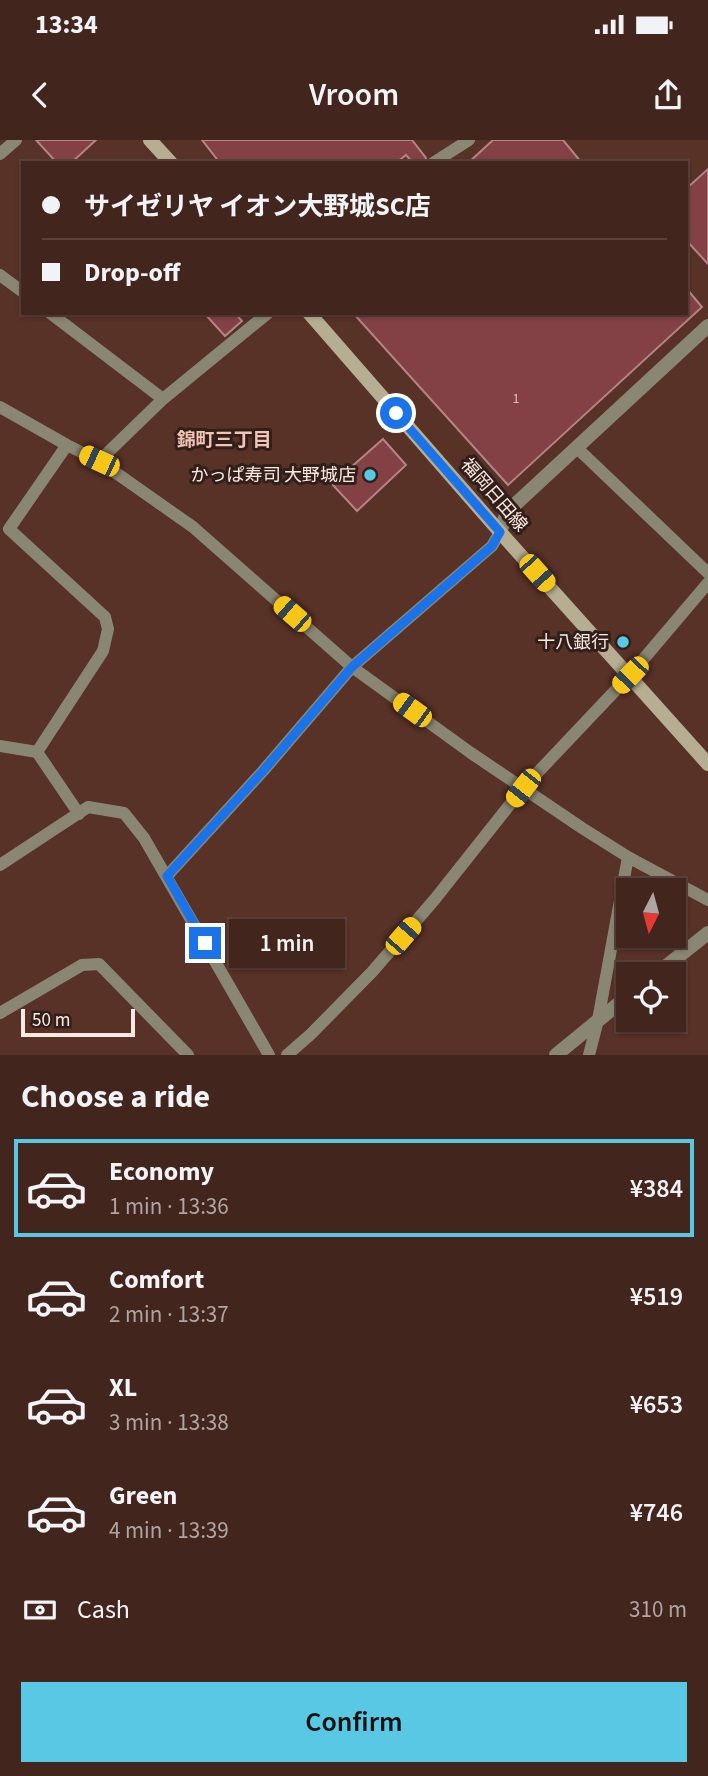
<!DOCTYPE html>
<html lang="en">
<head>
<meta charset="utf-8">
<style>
  :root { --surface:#42251d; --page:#492d26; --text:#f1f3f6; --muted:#aea5a4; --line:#5a423b; --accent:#58c8e4 }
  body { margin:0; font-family:"Source Sans 3","Noto Sans JP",sans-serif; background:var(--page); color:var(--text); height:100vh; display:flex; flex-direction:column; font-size:26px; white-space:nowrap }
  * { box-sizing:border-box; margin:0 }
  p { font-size:23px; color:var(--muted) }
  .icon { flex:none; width:38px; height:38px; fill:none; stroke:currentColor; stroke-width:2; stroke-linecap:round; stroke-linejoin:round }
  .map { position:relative; height:915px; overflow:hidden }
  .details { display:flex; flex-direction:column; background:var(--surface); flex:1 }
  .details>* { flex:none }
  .top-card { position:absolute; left:21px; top:21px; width:667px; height:154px; border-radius:0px; box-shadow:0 2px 5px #0004,0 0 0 2px var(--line); display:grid; align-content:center; height:154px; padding:0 21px; background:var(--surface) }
  .needle { width:46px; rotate:186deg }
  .controls { position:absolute; left:616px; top:738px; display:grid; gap:14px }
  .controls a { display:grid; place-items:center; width:70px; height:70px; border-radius:0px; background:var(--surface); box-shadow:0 2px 5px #0004,0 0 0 2px var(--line); font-size:35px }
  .scale { position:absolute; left:21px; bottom:18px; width:114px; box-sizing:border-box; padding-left:7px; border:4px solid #fde9e3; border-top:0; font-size:19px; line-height:24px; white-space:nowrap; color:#fde9e3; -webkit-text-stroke:5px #311f1a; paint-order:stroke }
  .end { position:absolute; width:32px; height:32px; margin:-16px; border:9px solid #1a73e8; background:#fff; box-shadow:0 0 0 4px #fff }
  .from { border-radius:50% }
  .bubble { position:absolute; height:49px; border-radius:0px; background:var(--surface); box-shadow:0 2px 5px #0004,0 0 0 2px var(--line); font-size:23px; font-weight:600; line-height:49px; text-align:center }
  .car { position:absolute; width:21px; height:42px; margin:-21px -10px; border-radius:9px; box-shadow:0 0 5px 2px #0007; background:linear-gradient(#f5c518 24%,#345 0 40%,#f5c518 0 76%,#345 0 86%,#f5c518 0) }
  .top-card b { display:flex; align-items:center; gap:24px; height:66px; font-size:26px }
  .top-card b+b { border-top:2px solid var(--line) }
  .top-card i { width:18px; height:18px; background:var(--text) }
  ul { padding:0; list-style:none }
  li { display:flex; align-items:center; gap:21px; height:98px; margin:0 14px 10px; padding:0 7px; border:4px solid transparent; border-radius:0px }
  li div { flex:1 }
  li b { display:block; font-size:26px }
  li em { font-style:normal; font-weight:600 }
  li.current { border-color:var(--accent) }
  li>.icon { width:63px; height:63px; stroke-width:1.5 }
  h2 { padding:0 21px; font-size:32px; line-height:84px }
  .pay { display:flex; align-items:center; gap:18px; height:77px; padding:0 21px; font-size:26px }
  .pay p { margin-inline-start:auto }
  .button { display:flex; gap:14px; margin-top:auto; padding:14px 21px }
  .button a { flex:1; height:80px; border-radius:0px; background:var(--accent); color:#111; font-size:28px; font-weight:600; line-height:80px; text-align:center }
  .status { display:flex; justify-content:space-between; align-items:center; height:49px; padding:0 35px; background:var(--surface); direction:ltr }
  .status svg { height:19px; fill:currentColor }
  header { display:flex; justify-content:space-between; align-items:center; height:91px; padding:0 21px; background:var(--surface); font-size:32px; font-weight:600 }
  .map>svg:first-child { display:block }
</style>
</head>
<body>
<div class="status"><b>13:34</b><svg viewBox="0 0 49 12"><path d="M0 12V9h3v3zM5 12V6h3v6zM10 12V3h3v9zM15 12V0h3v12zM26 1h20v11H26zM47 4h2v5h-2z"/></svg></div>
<header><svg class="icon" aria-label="back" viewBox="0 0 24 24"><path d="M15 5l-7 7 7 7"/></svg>Vroom<svg class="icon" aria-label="share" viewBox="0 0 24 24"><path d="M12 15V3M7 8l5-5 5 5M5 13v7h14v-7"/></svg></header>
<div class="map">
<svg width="708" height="915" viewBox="0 0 708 915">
  <rect width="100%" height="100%" fill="#583127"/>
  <path fill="#834146" stroke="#b48486" stroke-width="2" d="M36,0H96L71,23H57Z
    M202,0H412L426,18L424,23H413L406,15L396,23H220Z
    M493,0H563L582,23H468Z
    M708,29V124L686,100V49Z
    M686,148L702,167L508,345L353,173H686Z
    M204,173H235L242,181L225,196Z
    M383,299L406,325L357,371L332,344Z"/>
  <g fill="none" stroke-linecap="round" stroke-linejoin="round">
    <path stroke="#8a8674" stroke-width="12" d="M0,14L16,0
      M433,23L469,0
      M0,135L23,152
      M50,173L163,259
      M0,267L67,305L99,321L193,387L352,527L471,613L582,688L628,717L708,760
      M577,308L708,433
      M99,321L163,259L268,173
      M0,606L37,612L79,674
      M37,612L103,511L108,489L105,477L9,389L67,305
      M0,725L88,667L124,673L144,698L269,915
      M167,736L263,631L352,527L492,406L500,392
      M0,873L82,825L99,824L188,915
      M287,915L311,894L372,832L435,759L523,648L630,535L708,443
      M589,915L598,880L628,717"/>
    <path stroke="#8a8674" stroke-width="14" d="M500,392L507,372L708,186
      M655,835L708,793
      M556,915L628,856"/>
    <path stroke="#b5ae92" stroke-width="14" d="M150,0L171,23
      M309,173L500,392L708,624"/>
  </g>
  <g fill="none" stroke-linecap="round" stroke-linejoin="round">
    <path stroke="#1a73e8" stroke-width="9" d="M205,803L167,736L263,631L352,527L492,406L500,392L396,273"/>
  </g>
  <g fill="#58c8e4" stroke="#311f1a" stroke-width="2.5">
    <circle cx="370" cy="335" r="7"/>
    <circle cx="623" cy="502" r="7"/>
  </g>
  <g text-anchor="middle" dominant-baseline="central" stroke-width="6" stroke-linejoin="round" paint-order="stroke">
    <g font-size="14" fill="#debfbc">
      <text x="516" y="259">1</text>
    </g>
    <g font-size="18" fill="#fde9e3" stroke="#311f1a" text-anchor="end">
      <text x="356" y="335">かっぱ寿司 大野城店</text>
      <text x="609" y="502">十八銀行</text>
    </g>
    <g font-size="18" fill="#fde9e3" stroke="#311f1a">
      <text transform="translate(494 355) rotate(49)">福岡日田線</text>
    </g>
    <g font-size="19" font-weight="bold" fill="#f4c3b5" stroke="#311f1a">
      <text x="224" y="300">錦町三丁目</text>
    </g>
  </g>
</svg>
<div class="controls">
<a><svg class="needle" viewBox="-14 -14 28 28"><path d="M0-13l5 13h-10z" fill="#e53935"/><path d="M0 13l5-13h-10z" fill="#aea5a4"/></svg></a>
<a><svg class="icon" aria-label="locate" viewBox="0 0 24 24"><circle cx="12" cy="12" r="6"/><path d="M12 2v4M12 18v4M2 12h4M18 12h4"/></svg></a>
</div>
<div class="scale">50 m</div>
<i class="end from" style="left:396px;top:273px"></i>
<i class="end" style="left:205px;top:803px"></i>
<div class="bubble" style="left:229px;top:779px;width:116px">1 min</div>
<i class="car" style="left:99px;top:321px;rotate:295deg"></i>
<i class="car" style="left:537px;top:433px;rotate:138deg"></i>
<i class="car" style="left:292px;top:474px;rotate:311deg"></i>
<i class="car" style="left:630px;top:535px;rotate:224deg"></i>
<i class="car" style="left:412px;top:570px;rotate:306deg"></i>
<i class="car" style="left:523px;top:648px;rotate:218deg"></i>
<i class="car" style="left:403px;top:796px;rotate:41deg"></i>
<div class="top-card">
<b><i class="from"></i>サイゼリヤ イオン大野城SC店</b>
<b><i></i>Drop-off</b>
</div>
</div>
<section class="details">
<h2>Choose a ride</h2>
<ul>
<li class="current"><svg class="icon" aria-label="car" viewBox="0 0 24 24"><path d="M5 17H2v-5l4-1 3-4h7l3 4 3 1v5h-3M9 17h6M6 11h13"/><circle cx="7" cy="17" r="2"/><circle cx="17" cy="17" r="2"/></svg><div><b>Economy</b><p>1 min · 13:36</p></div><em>¥384</em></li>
<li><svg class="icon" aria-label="car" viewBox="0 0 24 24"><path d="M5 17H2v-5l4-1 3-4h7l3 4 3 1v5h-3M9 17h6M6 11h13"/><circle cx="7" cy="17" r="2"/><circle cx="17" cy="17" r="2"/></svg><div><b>Comfort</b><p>2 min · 13:37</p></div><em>¥519</em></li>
<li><svg class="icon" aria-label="car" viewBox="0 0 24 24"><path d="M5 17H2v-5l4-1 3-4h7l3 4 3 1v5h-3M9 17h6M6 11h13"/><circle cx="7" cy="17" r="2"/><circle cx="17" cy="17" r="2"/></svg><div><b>XL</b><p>3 min · 13:38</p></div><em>¥653</em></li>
<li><svg class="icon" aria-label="car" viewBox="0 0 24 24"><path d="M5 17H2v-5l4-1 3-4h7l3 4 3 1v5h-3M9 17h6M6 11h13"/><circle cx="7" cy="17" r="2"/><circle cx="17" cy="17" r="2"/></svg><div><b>Green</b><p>4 min · 13:39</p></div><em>¥746</em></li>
</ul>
<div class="pay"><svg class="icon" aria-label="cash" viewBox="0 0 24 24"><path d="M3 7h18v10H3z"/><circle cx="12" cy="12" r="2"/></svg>Cash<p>310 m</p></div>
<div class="button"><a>Confirm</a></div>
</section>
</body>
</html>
